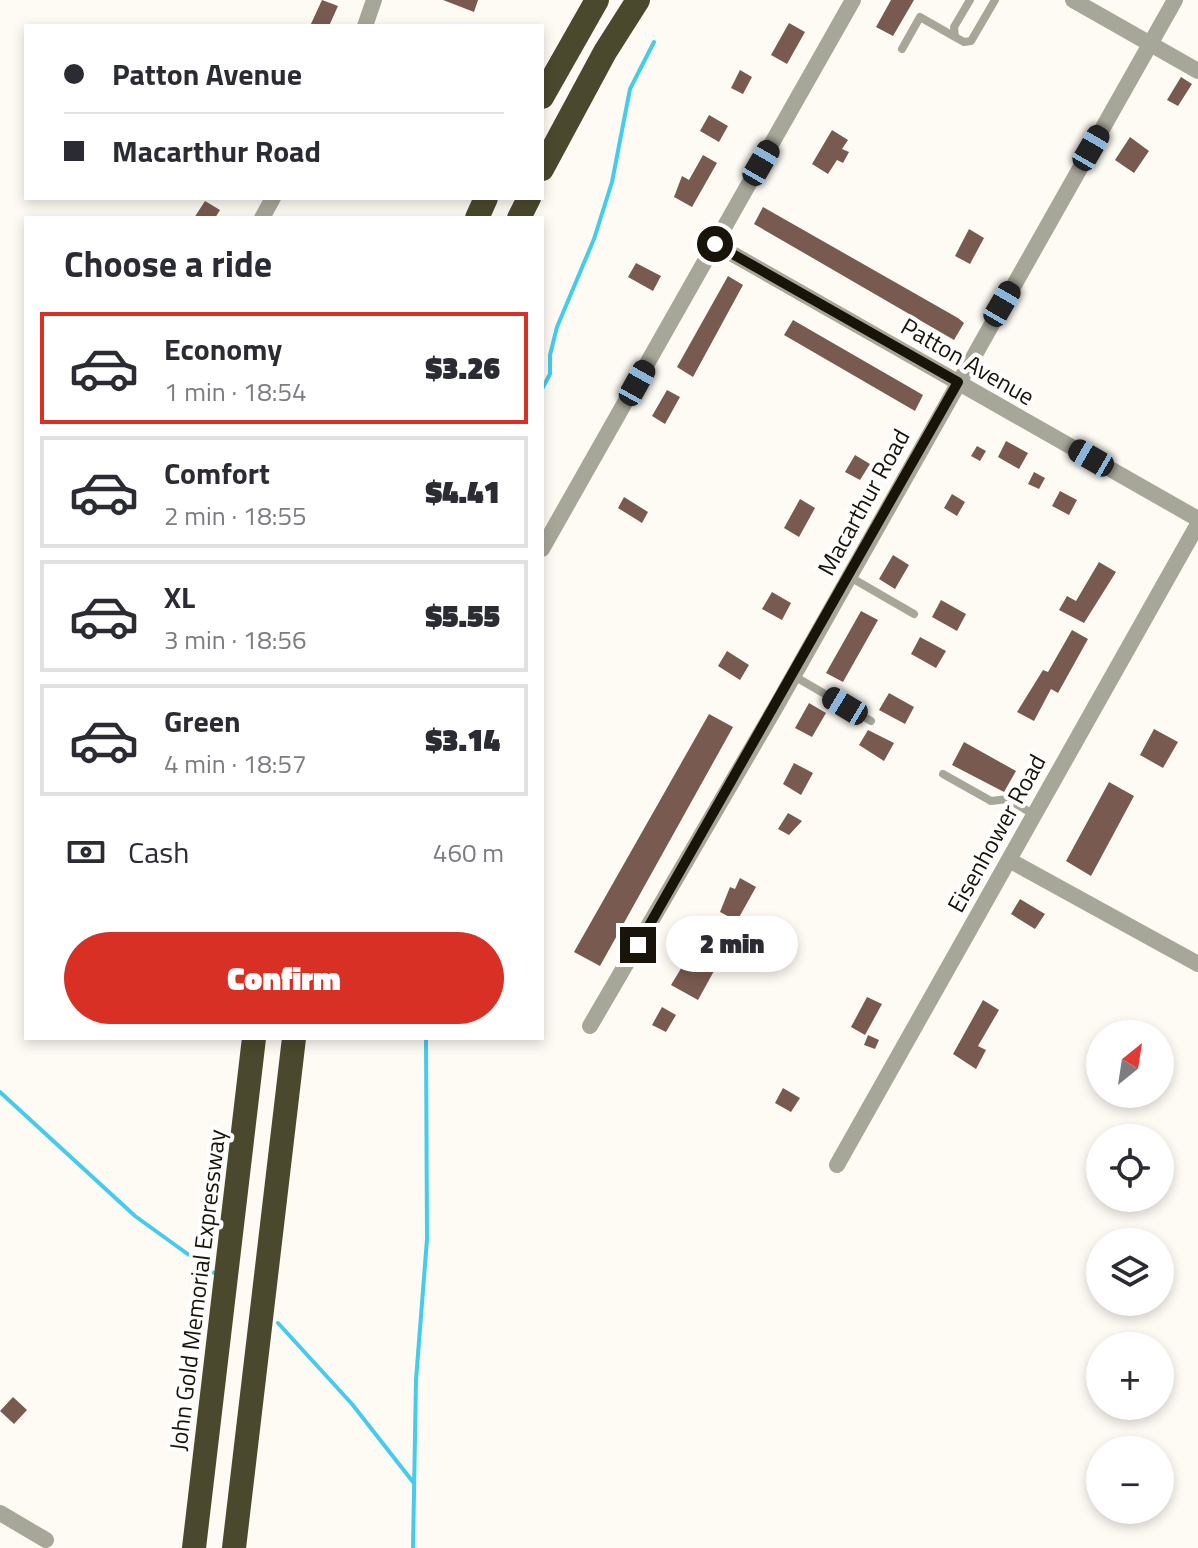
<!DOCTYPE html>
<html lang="en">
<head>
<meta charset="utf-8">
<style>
  :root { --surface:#fff; --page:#f2f2f3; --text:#2b2b33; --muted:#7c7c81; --line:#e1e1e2; --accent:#d93025 }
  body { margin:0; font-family:"Titillium Web",sans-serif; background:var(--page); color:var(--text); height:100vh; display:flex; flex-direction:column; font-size:30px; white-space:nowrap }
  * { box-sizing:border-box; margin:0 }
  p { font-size:26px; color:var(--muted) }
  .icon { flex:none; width:44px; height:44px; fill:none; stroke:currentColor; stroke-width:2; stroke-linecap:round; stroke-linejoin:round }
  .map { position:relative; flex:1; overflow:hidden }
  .sheet { position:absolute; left:24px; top:216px; width:520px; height:824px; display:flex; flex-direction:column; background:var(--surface); border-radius:0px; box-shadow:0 4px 12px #0003 }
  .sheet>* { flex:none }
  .guide { position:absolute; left:24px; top:24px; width:520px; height:176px; border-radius:0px; box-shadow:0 4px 12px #0003; display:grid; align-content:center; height:176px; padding:0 40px; background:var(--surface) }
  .needle { width:52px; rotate:30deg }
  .fabs { position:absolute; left:1086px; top:1020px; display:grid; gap:16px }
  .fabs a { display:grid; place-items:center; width:88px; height:88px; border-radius:50%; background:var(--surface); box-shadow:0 4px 12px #0003; font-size:40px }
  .end { position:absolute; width:36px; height:36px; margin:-18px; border:10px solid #181409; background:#fff; box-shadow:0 0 0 4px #fff }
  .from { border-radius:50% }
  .bubble { position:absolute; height:56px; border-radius:28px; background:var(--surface); box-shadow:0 4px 12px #0003; font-size:26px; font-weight:800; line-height:56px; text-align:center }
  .car { position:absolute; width:24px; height:48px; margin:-24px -12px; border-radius:10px; box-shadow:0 0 6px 2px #0007; background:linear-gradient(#222 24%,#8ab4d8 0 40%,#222 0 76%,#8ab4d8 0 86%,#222 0) }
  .guide b { display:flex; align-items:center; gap:28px; height:76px; font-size:30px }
  .guide b+b { border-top:2px solid var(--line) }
  .guide i { width:20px; height:20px; background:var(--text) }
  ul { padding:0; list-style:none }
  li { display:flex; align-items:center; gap:24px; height:112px; margin:0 16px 12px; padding:0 24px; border:4px solid var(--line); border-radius:0px }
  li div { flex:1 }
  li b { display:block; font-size:30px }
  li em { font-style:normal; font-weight:800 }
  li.on { border-color:var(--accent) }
  li>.icon { width:72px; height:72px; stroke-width:1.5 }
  h2 { padding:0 40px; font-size:36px; line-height:96px }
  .pay { display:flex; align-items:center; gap:20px; height:88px; padding:0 40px; font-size:30px }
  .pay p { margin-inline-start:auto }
  .primary-button { display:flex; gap:16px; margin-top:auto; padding:16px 40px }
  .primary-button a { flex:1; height:92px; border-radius:48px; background:var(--accent); color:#fff; font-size:32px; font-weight:800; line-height:92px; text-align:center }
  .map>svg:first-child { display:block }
</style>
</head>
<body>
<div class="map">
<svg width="1198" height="1548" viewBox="0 0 1198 1548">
  <rect width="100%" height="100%" fill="#fefbf5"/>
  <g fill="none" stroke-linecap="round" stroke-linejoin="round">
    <path stroke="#44cbed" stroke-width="4" d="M542,389L550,374V355L557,327L594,239L612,182L630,89L654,42
      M0,1092L135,1216L214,1273
      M278,1323L352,1404L413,1482
      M413,1548L416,1380L427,1239L426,1038"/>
  </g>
  <path fill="#795a50" d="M322,0L338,6L329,26H310Z
    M443,0H478L474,12Z
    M891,0H914L893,36L876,27Z
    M789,23L805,32L787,64L771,55Z
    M740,70L752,77L743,94L731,88Z
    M1181,77L1192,84L1178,106L1167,100Z
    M709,115L728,126L719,142L700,131Z
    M832,130L848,140L842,149L849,152L843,163L837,160L828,174L812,164Z
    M1130,137L1149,151L1134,173L1115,160Z
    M703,155L717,163L692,207L674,197L682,176L689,180Z
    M205,201L220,210L215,218H194Z
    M763,207L958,318L964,323L954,340L754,224Z
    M969,229L984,238L970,264L955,256Z
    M636,263L661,276L653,291L628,277Z
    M728,276L743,285L693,377L677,367Z
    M793,320L923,395L915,411L784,335Z
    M667,390L680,397L665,424L652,416Z
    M1006,441L1028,453L1019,469L998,457Z
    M977,446L986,451L980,461L971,456Z
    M855,455L870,464L860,480L845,472Z
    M1034,472L1045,478L1039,489L1028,484Z
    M1060,491L1077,500L1069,515L1052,506Z
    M952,494L965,502L957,516L944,508Z
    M624,497L648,512L642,523L618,508Z
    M800,499L815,508L799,537L784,528Z
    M893,555L909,565L895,589L879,579Z
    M1099,562L1116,572L1084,623L1059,610L1067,596L1076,601Z
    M772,592L791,603L782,620L762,609Z
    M941,600L966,614L957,631L932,617Z
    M861,611L878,620L843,682L826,673Z
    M1072,630L1088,639L1058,693L1051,689L1034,721L1017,712L1043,670L1048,672Z
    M920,637L946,651L936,668L911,654Z
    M727,651L749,665L740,680L718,666Z
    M889,693L914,707L905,724L879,710Z
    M809,703L826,713L812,737L795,728Z
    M709,714L733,727L600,966L574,952Z
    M1154,729L1178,742L1163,768L1140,755Z
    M868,730L894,743L884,761L859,745Z
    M964,742L1016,771L1004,792L952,765Z
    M794,763L813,773L801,795L783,784Z
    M1109,782L1134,796L1091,876L1066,861Z
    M788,813L802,821L789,835L778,829Z
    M740,878L756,887L737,921L720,912L730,887L735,889Z
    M1020,899L1045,914L1035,929L1011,914Z
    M700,937L725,951L698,1000L671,985Z
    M867,997L882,1004L865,1035L851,1027Z
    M983,1000L999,1010L978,1046L986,1050L976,1069L953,1054Z
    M662,1007L676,1015L666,1032L652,1025Z
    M868,1035L879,1040L875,1049L864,1045Z
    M783,1088L800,1098L791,1112L775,1103Z
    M13,1397L27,1410L14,1424L0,1411Z"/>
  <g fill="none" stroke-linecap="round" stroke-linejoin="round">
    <path stroke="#a7a799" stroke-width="8" d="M970,0L954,27L955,37L964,42L971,41L995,0
      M902,49L920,17L955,37
      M850,577L914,614
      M794,676L871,721
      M943,774L991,801L1008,799L1034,815"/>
    <path stroke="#a7a799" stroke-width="16" d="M1073,0L1198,71
      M365,26L374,0
      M262,218L273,198
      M715,244L1198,519
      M542,549L853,0
      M1009,860L1198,964
      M590,1026L777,705L1175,0
      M837,1165L1198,524
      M0,1513L46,1540"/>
    <path stroke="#4a492d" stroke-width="24" d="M542,97L597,0
      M542,169L605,52L638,0
      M477,218L486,198
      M519,218L529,198
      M194,1548L254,1038
      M234,1548L294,1038"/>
  </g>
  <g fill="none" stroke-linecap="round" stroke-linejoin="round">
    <path stroke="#181409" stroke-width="10" d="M638,945L958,382L715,244"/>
  </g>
  <g text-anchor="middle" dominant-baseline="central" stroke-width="8" stroke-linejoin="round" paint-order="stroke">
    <g font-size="24" fill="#181409" stroke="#fff">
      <text transform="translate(968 361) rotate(30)">Patton Avenue</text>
      <text transform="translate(863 502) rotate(-61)">Macarthur Road</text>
      <text transform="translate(996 833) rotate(-61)">Eisenhower Road</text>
      <text transform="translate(197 1290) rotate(-83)">John Gold Memorial Expressway</text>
    </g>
  </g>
</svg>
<div class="fabs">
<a><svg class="needle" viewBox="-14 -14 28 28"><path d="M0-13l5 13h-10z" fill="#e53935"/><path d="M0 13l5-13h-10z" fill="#7c7c81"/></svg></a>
<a><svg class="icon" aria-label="locate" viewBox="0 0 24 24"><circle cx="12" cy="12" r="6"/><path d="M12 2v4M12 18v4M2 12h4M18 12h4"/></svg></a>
<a><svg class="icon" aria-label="layers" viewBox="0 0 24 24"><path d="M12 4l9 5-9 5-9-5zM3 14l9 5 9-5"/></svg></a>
<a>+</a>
<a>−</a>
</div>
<i class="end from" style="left:715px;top:244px"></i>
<i class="end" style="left:638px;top:945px"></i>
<div class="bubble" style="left:666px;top:916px;width:132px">2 min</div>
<i class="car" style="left:1091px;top:148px;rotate:30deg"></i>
<i class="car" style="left:761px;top:163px;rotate:30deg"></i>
<i class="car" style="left:1002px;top:304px;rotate:30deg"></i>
<i class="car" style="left:637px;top:383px;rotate:29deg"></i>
<i class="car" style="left:1091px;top:458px;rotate:300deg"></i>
<i class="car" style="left:845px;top:706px;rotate:301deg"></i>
<div class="guide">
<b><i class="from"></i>Patton Avenue</b>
<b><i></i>Macarthur Road</b>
</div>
<section class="sheet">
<h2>Choose a ride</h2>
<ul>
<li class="on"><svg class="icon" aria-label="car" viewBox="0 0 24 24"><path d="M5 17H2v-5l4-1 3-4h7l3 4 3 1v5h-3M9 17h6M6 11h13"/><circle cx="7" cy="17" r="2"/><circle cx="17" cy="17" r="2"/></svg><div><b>Economy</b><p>1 min · 18:54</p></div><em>$3.26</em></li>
<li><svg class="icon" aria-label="car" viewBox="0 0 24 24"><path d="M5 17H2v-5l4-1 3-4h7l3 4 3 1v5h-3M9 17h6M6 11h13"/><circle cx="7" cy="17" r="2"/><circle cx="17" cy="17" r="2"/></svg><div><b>Comfort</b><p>2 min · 18:55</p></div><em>$4.41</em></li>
<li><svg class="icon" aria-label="car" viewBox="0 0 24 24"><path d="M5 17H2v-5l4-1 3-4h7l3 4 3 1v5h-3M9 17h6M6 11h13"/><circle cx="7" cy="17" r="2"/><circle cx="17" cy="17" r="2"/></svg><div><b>XL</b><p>3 min · 18:56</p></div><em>$5.55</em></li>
<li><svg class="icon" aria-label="car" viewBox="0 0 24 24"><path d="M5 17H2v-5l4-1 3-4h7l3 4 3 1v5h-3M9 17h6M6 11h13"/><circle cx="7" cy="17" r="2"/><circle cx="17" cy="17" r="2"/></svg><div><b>Green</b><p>4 min · 18:57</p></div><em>$3.14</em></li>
</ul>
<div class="pay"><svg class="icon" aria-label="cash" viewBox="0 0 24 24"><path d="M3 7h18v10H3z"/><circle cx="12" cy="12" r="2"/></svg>Cash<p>460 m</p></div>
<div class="primary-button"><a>Confirm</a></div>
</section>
</div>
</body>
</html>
